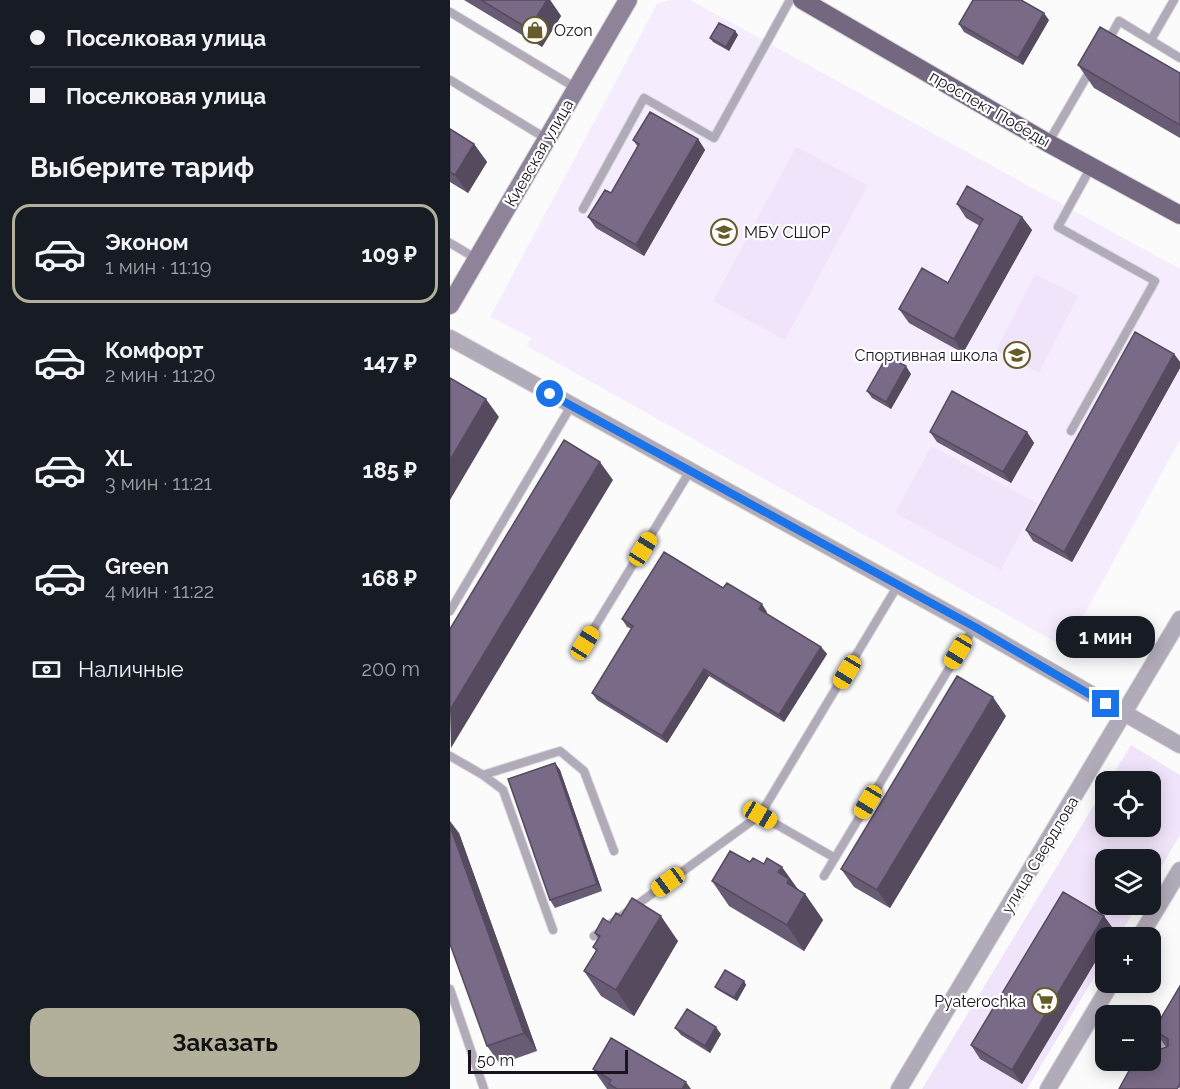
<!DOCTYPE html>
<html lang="ru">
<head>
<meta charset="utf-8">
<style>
  :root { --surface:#171b24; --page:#242831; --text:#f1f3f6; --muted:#9ea1a6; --line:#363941; --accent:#b2af9a }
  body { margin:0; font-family:Raleway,sans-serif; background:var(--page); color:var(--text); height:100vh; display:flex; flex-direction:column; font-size:22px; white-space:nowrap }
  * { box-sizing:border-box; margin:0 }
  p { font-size:20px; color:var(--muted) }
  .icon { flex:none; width:33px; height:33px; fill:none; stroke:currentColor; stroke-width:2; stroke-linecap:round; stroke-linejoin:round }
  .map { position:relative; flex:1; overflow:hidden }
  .sheet { display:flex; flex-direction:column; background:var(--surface); width:450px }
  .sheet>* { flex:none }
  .banner { display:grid; align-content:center; height:132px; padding:0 30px; background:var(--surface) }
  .controls { position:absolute; left:645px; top:771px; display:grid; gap:12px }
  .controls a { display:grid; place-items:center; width:66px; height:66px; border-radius:12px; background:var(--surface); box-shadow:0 3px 15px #0003; font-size:30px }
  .scale { position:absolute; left:18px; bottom:15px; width:160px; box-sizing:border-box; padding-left:6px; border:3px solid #19131f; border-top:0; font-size:16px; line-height:21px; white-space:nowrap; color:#19131f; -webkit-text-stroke:4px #fff; paint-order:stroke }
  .end { position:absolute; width:27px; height:27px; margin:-14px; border:8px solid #1a73e8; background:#fff; box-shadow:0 0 0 3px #fff }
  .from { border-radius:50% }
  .bubble { position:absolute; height:42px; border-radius:18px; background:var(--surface); box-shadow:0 3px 15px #0003; font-size:20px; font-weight:700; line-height:42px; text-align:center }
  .car { position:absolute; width:18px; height:36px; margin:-18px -9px; border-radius:8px; box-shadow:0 0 4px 2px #0007; background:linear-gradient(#f5c518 24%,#345 0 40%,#f5c518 0 76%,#345 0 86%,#f5c518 0) }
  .banner b { display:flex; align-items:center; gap:21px; height:57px; font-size:22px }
  .banner b+b { border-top:2px solid var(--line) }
  .banner i { width:15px; height:15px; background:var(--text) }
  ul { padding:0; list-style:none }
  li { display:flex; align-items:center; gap:18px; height:99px; margin:0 12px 9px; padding:0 18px; border:3px solid transparent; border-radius:18px }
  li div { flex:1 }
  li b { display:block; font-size:22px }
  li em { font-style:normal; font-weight:700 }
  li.selected { border-color:var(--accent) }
  li>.icon { width:54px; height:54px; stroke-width:1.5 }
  h2 { padding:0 30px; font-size:27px; line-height:72px }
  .pay { display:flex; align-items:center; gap:15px; height:66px; padding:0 30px; font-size:22px }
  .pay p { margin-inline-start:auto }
  .button { display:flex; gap:12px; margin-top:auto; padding:12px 30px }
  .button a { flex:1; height:69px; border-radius:18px; background:var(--accent); color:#111; font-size:24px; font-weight:700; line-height:69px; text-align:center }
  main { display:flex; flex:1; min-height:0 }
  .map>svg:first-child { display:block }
</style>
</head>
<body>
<main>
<section class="sheet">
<div class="banner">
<b><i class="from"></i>Поселковая улица</b>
<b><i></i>Поселковая улица</b>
</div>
<h2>Выберите тариф</h2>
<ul>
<li class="selected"><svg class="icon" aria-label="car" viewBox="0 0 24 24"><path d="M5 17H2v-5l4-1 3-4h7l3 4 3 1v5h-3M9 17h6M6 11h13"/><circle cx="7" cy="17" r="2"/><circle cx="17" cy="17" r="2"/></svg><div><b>Эконом</b><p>1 мин · 11:19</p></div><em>109 ₽</em></li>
<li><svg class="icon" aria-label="car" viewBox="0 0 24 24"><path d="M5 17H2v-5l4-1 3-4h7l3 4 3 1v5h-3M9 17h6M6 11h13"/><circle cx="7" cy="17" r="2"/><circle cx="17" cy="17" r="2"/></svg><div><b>Комфорт</b><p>2 мин · 11:20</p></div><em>147 ₽</em></li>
<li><svg class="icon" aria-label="car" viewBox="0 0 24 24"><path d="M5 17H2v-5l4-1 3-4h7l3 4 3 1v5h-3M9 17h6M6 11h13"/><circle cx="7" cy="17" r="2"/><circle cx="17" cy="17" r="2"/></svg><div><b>XL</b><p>3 мин · 11:21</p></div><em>185 ₽</em></li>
<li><svg class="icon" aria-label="car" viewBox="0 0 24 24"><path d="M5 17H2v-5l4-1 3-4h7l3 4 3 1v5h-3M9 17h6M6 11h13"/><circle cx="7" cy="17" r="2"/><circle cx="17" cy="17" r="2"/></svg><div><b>Green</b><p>4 мин · 11:22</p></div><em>168 ₽</em></li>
</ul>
<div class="pay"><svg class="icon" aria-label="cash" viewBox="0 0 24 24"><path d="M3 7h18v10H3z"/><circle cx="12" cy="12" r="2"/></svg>Наличные<p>200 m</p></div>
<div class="button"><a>Заказать</a></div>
</section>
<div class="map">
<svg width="730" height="1089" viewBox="0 0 730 1089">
  <rect width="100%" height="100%" fill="#fbfbfb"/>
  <path fill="#f5edfe" d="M218,0H240L730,269V440L616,648L77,346L81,338L40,317L207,4Z"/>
  <path fill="#f0e4fb" d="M346,147L418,185L335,340L263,301Z
    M585,274L628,296L589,373L546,351Z
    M481,446L587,503L551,570L445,513Z
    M681,745L730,775V835L701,884L700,860H656V904L688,905L668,937L656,938L655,959L577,1089H472L655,787L656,826H700V782L659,781Z"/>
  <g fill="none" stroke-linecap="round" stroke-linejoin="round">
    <defs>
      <path id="service" d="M0,12L126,88
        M701,40L724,0
        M657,43L669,21L730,58
        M0,80L97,139
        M598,143L641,69
        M133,209L194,98L264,138L340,0
        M0,243L27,259
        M621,431L705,281L608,227L641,167
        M0,611L121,406
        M135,643L240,471
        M0,756L33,775L110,751L134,771L164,851
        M33,775L53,790L103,930
        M385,858L310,815L448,585
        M374,876L524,627
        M144,936L310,815
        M0,989L34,1089"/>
      <path id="minor" d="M0,338L524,627L730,745
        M689,938L730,870
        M700,1054L730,1006
        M449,1089L730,619
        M598,1089L662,982"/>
      <path id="secondary" d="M0,305L178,0"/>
      <path id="primary" d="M352,0L598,143L730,215"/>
    </defs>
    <use href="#service" stroke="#d7d6d8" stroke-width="10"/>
    <use href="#minor" stroke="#d7d6d8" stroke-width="18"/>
    <use href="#secondary" stroke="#d7d6d8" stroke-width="20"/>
    <use href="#primary" stroke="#d7d6d8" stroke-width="20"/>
    <use href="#service" stroke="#b1aab8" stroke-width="8"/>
    <use href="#minor" stroke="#b1aab8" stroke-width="16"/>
    <use href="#secondary" stroke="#8e8398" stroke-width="18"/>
    <use href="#primary" stroke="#746780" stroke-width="18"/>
  </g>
  <path fill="#685b74" d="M14,0H100L111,16L92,47Z
    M599,20L573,65L514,32L509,24Z
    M285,31L288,35L279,51L263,42L260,38Z
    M628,65L730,73V138L644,88Z
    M0,129L24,144L37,162L18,193L0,182Z
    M248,139L255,150L194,256L146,228L138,217L161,193L188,147L183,140Z
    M507,204L572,217L582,230L513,353L459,323L449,309L498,283L530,226L516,218Z
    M724,354L730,362V368L622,562L583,541L576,530Z
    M461,374L441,409L422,398L417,391Z
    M480,432H577L584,443L561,483L487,442Z
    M273,588L317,612L316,613L371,647L377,654L334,722L259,676L217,743L147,700L142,693L182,629L177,627L172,619Z
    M556,716L440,908L404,887L391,869Z
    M105,763L110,770L152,891L105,908L100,900Z
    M9,833L87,1051L50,1064L37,1046Z
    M262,881L355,894L373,920L354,951L279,906Z
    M171,916L228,941L184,1016L151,996L134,971L146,951L143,947L148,938L145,933Z
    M654,916L664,930L656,938V944L572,1084L530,1059L521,1045Z
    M294,981L296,985L287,1001L268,990L265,987Z
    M730,986V1089L712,1049L716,1047L704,1030Z
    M225,1028L271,1034L260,1053L231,1035Z
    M143,1069L232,1089H157Z"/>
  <path fill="#554a5e" d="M97,0H100L111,16L92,47L79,29Z
    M594,13L599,20L573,65L568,58Z
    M285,31L288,35L279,51L276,47Z
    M248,139L255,150L194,256L186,245Z
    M24,144L37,162L18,193L5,175Z
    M572,217L582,230L513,353L504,339Z
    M724,354L730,362V368L622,562L614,552Z
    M456,366L461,374L441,409L436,402Z
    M36,399L49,417L0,500V460Z
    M577,432L584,443L561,483L553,472Z
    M150,462L163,480L1,748L0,710Z
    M312,604L317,612L314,616L309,609Z
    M371,647L377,654L334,722L329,715Z
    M254,669L259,676L217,743L212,736Z
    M543,697L556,716L440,908L427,890Z
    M105,763L110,770L152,891L147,884Z
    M0,821L9,833L87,1051L74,1033L0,826Z
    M332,867L350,892L355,894L373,920L354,951L337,925L328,872Z
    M211,916L228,941L184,1016L166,990Z
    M654,916L664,930L659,938H656V944L572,1084L562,1070Z
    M294,981L296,985L287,1001L284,998Z
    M266,1027L271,1034L260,1053L255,1046Z
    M236,1082L241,1089H232Z"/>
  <path fill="#796a87" stroke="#554a5e" stroke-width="1.5" d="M31,0H97L79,29Z
    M523,0H571L594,13L568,58L509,24Z
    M269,23L285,31L276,47L260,38Z
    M650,27L730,73V125L628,65Z
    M200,112L248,139L186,245L138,217L155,190L161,193L189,144L183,140Z
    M0,129L24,144L5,175L0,172Z
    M517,186L572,217L504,339L449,309L472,268L498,283L533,219L507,204Z
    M685,332L724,354L614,552L576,530Z
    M437,356L456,366L436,402L417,391Z
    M0,378L36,399L0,460Z
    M502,391L577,432L553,472L480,432Z
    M114,440L150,462L0,710V629Z
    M214,552L273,588L277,583L312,604L309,609L371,647L329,715L254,669L212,736L142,693L183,626L172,619Z
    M507,676L543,697L427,890L391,869Z
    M105,763L147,884L100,900L58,779Z
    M0,826L74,1033L37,1046L0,944Z
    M280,851L300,862L303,858L314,864L317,858L332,867L328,872L339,879L337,883L355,894L337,925L262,881Z
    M613,892L654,916L562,1070L521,1045Z
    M182,898L211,916L166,990L134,971L147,950L143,947L150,936L145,933L153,918L160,923L166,913L171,916Z
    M275,970L294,981L284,998L265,987Z
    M730,986V1084L727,1089H669L685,1060H700V1044L712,1049L718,1046V1039L704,1030Z
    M237,1009L266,1027L255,1046L225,1028Z
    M161,1038L236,1082L232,1089H167L159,1084L161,1080L143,1069Z"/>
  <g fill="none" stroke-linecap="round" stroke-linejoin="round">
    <path stroke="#1a73e8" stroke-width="8" d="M100,394L525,627L656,704"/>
  </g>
  <defs>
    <symbol id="shop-ring" viewBox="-11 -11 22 22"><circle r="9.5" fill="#fff" stroke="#665c29" stroke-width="1.5"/><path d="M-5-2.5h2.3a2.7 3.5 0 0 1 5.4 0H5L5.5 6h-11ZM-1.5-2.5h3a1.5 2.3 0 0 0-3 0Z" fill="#665c29"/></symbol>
    <symbol id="school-ring" viewBox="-11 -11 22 22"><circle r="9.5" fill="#fff" stroke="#665c29" stroke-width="1.5"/><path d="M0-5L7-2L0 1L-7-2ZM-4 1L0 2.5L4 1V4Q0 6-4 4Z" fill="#665c29"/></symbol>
    <symbol id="supermarket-ring" viewBox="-11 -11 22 22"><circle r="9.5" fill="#fff" stroke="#665c29" stroke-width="1.5"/><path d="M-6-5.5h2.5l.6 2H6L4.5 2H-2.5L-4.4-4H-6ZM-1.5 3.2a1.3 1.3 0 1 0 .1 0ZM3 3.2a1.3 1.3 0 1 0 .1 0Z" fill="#665c29"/></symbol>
  </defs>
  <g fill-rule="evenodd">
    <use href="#shop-ring" x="70" y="15" width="30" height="30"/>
    <use href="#school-ring" x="259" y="217" width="30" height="30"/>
    <use href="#school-ring" x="552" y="340" width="30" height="30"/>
    <use href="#supermarket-ring" x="580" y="986" width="30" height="30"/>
  </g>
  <g text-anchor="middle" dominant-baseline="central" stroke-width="4.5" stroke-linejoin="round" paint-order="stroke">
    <g font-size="16" fill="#19131f" stroke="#fff" text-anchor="start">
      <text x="104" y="30">Ozon</text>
      <text x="294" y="232">МБУ СШОР</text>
      <text x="548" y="355" text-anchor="end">Спортивная школа</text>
      <text x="576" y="1001" text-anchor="end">Pyaterochka</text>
    </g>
    <g font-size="16" fill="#19131f" stroke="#fff">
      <text transform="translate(540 109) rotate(30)">проспект Победы</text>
      <text transform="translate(89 153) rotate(-60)">Киевская улица</text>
      <text transform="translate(590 855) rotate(-59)">улица Свердлова</text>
    </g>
  </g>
</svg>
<div class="controls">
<a><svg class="icon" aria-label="locate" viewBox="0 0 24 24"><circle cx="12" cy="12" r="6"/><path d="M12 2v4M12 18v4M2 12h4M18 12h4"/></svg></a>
<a><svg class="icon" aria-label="layers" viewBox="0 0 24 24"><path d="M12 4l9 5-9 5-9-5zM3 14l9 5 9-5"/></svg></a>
<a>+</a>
<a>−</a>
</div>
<div class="scale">50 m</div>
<i class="end from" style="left:100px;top:394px"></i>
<i class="end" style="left:656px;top:704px"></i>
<div class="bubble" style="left:606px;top:616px;width:99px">1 мин</div>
<i class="car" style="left:193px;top:549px;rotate:32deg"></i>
<i class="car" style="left:135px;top:643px;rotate:32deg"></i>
<i class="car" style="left:508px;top:652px;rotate:211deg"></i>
<i class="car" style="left:397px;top:672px;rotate:211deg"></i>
<i class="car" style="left:418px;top:802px;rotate:211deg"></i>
<i class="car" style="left:310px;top:815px;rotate:120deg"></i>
<i class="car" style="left:218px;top:882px;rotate:234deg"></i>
</div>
</main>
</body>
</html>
